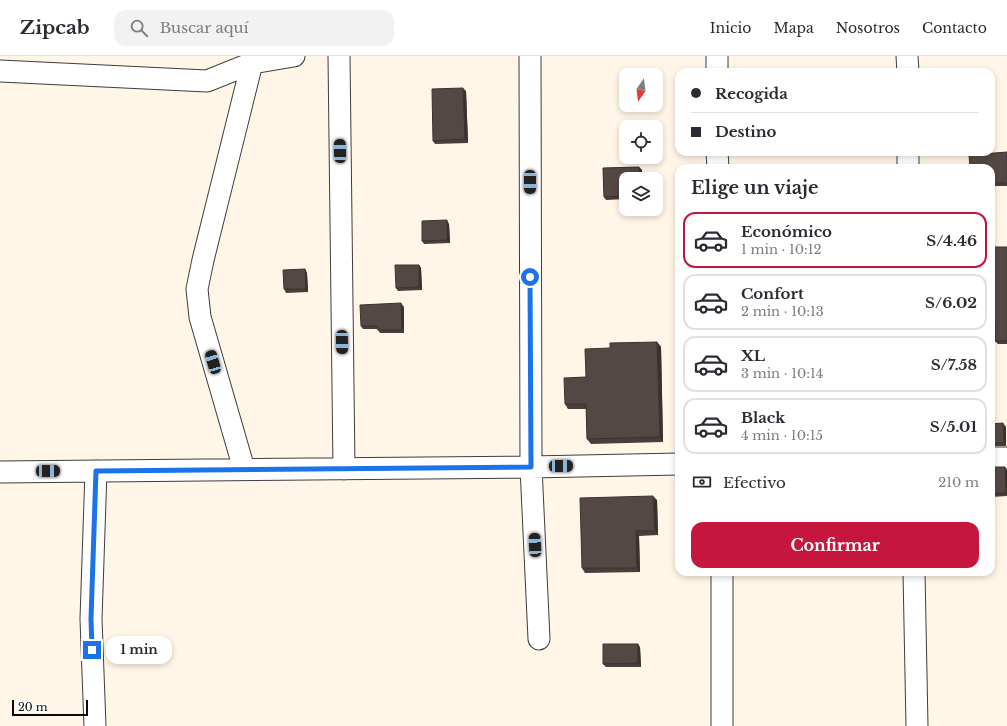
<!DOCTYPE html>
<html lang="es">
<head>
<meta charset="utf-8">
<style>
  :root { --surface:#fff; --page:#f2f2f3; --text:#2b2b33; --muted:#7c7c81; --line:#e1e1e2; --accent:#c6163d }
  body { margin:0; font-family:"Libre Baskerville",serif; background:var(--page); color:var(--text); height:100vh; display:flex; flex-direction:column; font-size:15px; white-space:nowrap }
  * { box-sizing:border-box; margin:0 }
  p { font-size:13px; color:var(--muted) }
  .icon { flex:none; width:22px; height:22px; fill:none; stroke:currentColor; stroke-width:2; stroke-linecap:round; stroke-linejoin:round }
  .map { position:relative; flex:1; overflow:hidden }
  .sheet { position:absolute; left:675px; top:108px; width:320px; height:412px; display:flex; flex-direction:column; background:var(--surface); border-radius:12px; box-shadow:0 2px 6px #0003 }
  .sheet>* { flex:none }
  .top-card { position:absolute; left:675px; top:12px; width:320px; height:88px; border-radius:12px; box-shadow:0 2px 6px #0003; display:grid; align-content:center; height:88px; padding:0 16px; background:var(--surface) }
  .needle { width:26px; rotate:194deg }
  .tools { position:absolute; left:619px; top:12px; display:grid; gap:8px }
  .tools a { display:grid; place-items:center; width:44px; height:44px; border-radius:8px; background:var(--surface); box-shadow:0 2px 6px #0003; font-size:20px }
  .scale { position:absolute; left:12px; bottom:10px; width:76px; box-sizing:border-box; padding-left:4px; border:2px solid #0a0a0a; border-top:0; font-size:11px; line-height:14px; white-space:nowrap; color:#0a0a0a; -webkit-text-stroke:3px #fff; paint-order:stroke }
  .end { position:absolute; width:18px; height:18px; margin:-9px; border:5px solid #1a73e8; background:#fff; box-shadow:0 0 0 2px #fff }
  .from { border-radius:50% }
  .bubble { position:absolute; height:28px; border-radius:12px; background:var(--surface); box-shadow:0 2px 6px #0003; font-size:13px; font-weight:800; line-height:28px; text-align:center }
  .car { position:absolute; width:12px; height:24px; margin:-12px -6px; border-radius:5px; box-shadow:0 0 3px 1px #0007; background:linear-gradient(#222 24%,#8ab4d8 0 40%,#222 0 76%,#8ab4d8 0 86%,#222 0) }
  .top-card b { display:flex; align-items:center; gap:14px; height:38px; font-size:15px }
  .top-card b+b { border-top:1px solid var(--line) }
  .top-card i { width:10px; height:10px; background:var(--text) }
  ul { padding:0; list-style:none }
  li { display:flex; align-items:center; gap:12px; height:56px; margin:0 8px 6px; padding:0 8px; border:2px solid var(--line); border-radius:12px }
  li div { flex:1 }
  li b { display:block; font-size:15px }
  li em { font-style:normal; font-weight:800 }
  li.current { border-color:var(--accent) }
  li>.icon { width:36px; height:36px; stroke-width:1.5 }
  h2 { padding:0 16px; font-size:18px; line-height:48px }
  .pay { display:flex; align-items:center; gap:10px; height:44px; padding:0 16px; font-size:15px }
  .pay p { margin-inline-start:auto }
  .action { display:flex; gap:8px; margin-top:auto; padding:8px 16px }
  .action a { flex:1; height:46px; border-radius:12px; background:var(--accent); color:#fff; font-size:16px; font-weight:800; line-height:46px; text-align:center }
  header { display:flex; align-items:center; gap:24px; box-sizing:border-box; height:56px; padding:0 20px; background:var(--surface); border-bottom:1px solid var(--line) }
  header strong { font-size:19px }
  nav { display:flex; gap:22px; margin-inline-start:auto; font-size:14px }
  .search { width:280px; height:36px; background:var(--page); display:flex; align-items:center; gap:10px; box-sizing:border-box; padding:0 14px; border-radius:12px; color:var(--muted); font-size:15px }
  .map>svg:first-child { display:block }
</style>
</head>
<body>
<header>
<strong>Zipcab</strong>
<div class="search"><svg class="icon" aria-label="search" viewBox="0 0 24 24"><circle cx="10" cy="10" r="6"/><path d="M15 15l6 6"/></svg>Buscar aquí</div>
<nav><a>Inicio</a><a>Mapa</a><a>Nosotros</a><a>Contacto</a></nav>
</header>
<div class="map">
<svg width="1007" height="670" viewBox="0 0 1007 670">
  <rect width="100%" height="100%" fill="#fff6e7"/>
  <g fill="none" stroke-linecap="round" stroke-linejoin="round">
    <defs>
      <path id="street" d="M339,0L344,413
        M530,0L531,411L539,583
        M717,0V16
        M907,0L908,16
        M0,15L207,25L252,7L294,0
        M717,96L718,112
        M908,96V112
        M991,402H1007
        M244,413L200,261L197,233L203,204L252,7
        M0,416L531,411L679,408
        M722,516V670
        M914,516L917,670
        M95,670L91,563L96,415"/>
    </defs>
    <use href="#street" stroke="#3d3d3d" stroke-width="23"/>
    <use href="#street" stroke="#fff" stroke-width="21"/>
  </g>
  <path fill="#483e3b" d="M466,35L468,87L435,88L433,85Z
    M1007,96V130H991V112Z
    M639,111L642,114V123H626V143L606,144L604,141L603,112Z
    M449,168L450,187L424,188L422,185Z
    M991,191H1007V288H998L995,285V271H992L991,268Z
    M419,209L421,212L422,234L398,235L396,232Z
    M305,213L307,217L308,236L286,237L284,233Z
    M404,251V277H380L378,274V273H363L361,270Z
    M657,286L661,291L663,386L591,388L587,383L586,353H568L565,348L610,292Z
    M991,368L1006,371V390H991Z
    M991,411L1007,414V440L991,441Z
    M657,444L658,479L639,480L640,516L585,517L582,512Z
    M817,516H853V518H819Z
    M640,591L641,611H606L603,608Z"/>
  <path fill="#3b3230" d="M463,32L466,35L468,87L465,83Z
    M639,111L642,114V123H640Z
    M447,164L449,168L450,187L447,184Z
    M419,209L421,212L422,234L419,231Z
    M305,213L307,217L308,236L306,233Z
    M401,247L404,251V277L402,274Z
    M657,286L661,291L663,386L660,381Z
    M1003,367L1006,371V390L1004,387Z
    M1005,411L1007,414V439L1006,437Z
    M653,440L657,444L658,479L655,475Z
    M636,475L639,480L640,516L637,512Z
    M638,588L640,591L641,611L638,607Z"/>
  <path fill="#544845" stroke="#3b3230" d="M463,32L465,83L433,85L432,33Z
    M1007,96V127H991V112H970L969,99Z
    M639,111L640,123H626V140L604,141L603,112Z
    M447,164V184L422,185V165Z
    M991,191H1007V285H995V267H991Z
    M395,209H419V231L396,232Z
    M305,213L306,233H284L283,214Z
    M401,247L402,274H378L377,270H361L360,249Z
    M657,286L660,381L587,383L586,348H565L564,322L586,321L585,293L610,292V287Z
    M1003,367L1004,387H991V368Z
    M991,411H1005L1006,437L991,438Z
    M653,440L655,475H636L637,512H582L580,442Z
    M603,588H638V607L603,608Z"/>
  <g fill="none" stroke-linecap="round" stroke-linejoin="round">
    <path stroke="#1a73e8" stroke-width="5" d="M92,594L91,563L96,415L531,411L530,221"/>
  </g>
</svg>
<div class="tools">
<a><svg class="needle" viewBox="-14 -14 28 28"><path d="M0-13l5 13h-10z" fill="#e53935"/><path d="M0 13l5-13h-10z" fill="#7c7c81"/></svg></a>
<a><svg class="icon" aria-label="locate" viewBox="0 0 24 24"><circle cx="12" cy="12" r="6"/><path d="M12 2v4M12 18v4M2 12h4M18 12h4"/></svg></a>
<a><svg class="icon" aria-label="layers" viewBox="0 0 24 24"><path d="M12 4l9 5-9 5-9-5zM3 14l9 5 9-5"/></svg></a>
</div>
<div class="scale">20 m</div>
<i class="end from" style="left:530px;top:221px"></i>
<i class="end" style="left:92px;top:594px"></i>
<div class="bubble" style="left:106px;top:580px;width:66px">1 min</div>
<i class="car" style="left:340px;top:95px;rotate:359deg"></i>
<i class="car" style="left:530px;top:126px;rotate:180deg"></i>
<i class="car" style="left:342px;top:286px;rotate:179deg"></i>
<i class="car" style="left:213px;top:306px;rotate:344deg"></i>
<i class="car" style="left:561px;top:410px;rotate:89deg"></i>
<i class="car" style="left:48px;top:415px;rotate:90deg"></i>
<i class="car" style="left:535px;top:489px;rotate:357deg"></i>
<div class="top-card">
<b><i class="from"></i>Recogida</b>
<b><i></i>Destino</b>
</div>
<section class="sheet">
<h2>Elige un viaje</h2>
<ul>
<li class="current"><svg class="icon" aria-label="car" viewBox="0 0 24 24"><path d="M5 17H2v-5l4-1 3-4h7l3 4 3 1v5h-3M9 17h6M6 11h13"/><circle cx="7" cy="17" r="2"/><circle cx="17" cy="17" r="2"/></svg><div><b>Económico</b><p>1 min · 10:12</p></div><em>S/4.46</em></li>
<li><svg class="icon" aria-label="car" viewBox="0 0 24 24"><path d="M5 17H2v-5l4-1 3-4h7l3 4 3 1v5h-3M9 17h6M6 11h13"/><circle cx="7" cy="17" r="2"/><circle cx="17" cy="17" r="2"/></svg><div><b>Confort</b><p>2 min · 10:13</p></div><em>S/6.02</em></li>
<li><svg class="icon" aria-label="car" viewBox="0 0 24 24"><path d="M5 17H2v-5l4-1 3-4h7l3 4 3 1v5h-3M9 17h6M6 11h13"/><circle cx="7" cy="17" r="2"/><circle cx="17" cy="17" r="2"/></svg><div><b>XL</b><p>3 min · 10:14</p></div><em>S/7.58</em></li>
<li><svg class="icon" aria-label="car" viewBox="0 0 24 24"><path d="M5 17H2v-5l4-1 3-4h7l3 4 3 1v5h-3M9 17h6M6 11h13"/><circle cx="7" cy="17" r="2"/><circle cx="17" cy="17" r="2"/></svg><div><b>Black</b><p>4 min · 10:15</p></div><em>S/5.01</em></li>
</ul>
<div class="pay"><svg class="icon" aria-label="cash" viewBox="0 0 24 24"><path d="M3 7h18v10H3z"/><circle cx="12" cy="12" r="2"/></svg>Efectivo<p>210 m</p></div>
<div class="action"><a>Confirmar</a></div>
</section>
</div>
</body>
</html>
